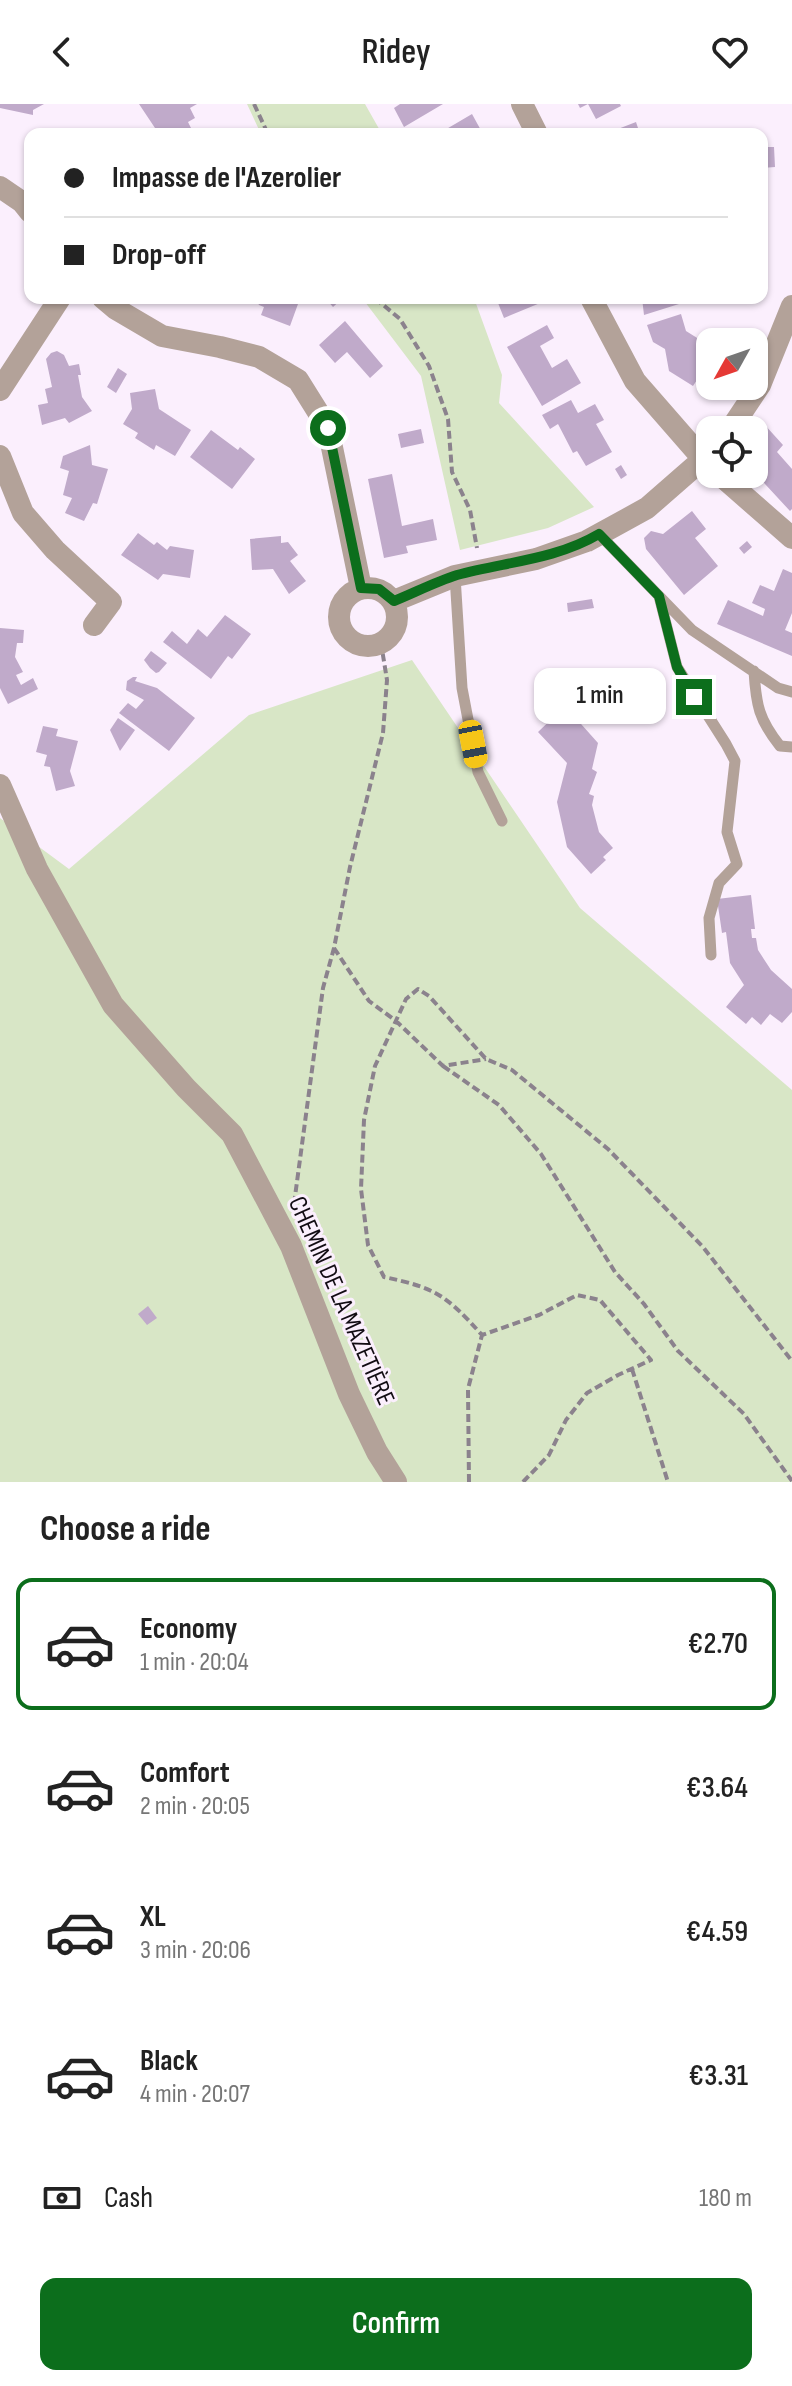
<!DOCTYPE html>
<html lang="en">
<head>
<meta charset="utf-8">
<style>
  :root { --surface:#fff; --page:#f6f6f6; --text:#222; --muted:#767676; --line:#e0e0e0; --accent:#0c6e1c }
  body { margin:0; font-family:"Sofia Sans Condensed",sans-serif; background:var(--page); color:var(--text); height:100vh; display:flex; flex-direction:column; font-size:30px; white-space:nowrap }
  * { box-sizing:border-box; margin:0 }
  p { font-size:26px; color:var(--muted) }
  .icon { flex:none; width:44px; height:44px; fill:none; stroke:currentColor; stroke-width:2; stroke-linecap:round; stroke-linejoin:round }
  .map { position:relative; height:1378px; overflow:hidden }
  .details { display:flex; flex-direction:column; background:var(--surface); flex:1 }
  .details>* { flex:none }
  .hud { position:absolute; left:24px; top:24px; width:744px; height:176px; border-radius:16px; box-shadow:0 2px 6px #0004; display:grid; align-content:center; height:176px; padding:0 40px; background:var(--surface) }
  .needle { width:52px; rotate:230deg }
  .buttons { position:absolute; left:696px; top:224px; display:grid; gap:16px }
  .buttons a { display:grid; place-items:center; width:72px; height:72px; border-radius:16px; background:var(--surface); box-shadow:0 2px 6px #0004; font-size:40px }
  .end { position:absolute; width:36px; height:36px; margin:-18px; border:10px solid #0c6e1c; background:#fff; box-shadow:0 0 0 4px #fff }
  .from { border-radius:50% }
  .bubble { position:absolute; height:56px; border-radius:16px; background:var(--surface); box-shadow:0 2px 6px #0004; font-size:26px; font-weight:600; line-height:56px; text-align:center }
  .car { position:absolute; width:24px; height:48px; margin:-24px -12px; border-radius:10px; box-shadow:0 0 6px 2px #0007; background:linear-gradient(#f5c518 24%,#345 0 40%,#f5c518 0 76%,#345 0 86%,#f5c518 0) }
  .hud b { display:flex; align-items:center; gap:28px; height:76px; font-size:30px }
  .hud b+b { border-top:2px solid var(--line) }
  .hud i { width:20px; height:20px; background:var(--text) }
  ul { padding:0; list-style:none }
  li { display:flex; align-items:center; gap:24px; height:132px; margin:0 16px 12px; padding:0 24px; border:4px solid transparent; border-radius:16px }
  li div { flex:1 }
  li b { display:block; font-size:30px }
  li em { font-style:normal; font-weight:600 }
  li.active { border-color:var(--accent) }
  li>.icon { width:72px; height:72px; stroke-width:1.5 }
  h2 { padding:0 40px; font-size:36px; line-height:96px }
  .pay { display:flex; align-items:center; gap:20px; height:88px; padding:0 40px; font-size:30px }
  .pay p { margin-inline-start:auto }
  .action { display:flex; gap:16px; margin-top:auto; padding:16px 40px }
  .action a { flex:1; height:92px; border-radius:16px; background:var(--accent); color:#fff; font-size:32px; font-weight:600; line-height:92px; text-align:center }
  header { display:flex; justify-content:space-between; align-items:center; height:104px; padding:0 40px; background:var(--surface); font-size:36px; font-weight:600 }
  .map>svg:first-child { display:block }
</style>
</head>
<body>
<header><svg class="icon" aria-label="back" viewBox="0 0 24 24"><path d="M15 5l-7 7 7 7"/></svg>Ridey<svg class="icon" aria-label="heart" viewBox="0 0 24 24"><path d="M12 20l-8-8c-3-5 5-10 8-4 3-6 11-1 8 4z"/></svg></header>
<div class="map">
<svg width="792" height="1378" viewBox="0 0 792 1378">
  <rect width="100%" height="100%" fill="#fbeffd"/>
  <path fill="#d8e6c6" d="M247,0H365L382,30H261Z
    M362,194H474L502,271L499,299L594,403L548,424L460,446L421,272Z
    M412,556L580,804L792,986V1378H0V714L69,765L249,611Z"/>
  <path fill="#c0aaca" d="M0,0H44L33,6V11L0,4Z
    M139,0H197L190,4L195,14L188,18L194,30H159Z
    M400,0H443L404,23L394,4Z
    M578,0H620L621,2L596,15L588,0L580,4Z
    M472,10L483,30H438Z
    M636,18L640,30H605Z
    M762,43H774L775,63L762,64Z
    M255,194H281L298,200L290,222L261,211L264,203L259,201Z
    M325,194H343L333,203Z
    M496,194H544L545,197L504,214Z
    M642,194H677L679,200L644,211Z
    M681,210L686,227L710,242V256L693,282L669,267L665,245L653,238L647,221Z
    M345,217L383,262L370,274L347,248L335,259L319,241Z
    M547,221L554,234L540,242L552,264L567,255L581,279L542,302L507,243Z
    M57,247L64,251L69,262L79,260L81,271H78L82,293L92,307L69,319L65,314L42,321L38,301L48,299L45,285L52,283L46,255L51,249Z
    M118,264L127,270L116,289L107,283Z
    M155,285L159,305L191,326L175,352L156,341L154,346L135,334L138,329L123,320L132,305L130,289Z
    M571,296L578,309L595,300L604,316L596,320L612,348L586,362L577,347L573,349L558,320L550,325L542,311Z
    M764,320L783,341L777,348L792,365V405L790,407L754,368V330Z
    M421,325L424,339L401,344L398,330Z
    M211,326L238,346L240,343L255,355L232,385L190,353Z
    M90,341L92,361L108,365L97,400L93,399L84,417L65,409L72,394L63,391L69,367L60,364L63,352Z
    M621,361L627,371L621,375L615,365Z
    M392,370L402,422L433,415L437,436L406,442L408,449L384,454L368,375Z
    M692,407L706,425L695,434L718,462L684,491L646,445L644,434L651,427L663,430Z
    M138,429L154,441L157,438L167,446L170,442L194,446L190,474L163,470L158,476L121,451Z
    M281,432V439L288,438L298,451L290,457L306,477L289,490L273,465L252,466L250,435Z
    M747,437L752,443L744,450L739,444Z
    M783,465L792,469V509L785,526L792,529V552L717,520L728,496L763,512L765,505L752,499L760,481L774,487Z
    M592,495L594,504L568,508L567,499Z
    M225,511L251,530L232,555L228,552L211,575L163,538L172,527L187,540L198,525L207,533Z
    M0,524L24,526L23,539H17L15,553L23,568L16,571L21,581L33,574L38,585L8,600L0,584Z
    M151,547L167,559L159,568L156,569L150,564L144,556Z
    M133,573H137L135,577L157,584L195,614L169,647L119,609L128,599L136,605L144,596L126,586L127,577Z
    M565,602L598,639L592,665L597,668L589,690L594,692L592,701L599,728L613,744L603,753L606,756L591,770L567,743L557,698L567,659L538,628Z
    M118,614L135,626L120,647L110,626Z
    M43,622L58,625L56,632L78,637L70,667L75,682L56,687L50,663L44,662L47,651L36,648Z
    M751,791L755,825H751L752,834H756L758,846L771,866L792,885V908L782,919L770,910L761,921L752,913L746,920L726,903L744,881L730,859L726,828L722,829L717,795Z
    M148,1202L157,1214L147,1221L138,1210Z"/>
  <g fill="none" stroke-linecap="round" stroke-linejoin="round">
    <path stroke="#8b828d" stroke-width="4" stroke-dasharray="8 4" stroke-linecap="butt" d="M254,0L268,30
      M375,194L400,215L429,262L448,315L452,368L470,406L477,444
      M334,844L369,897L396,917L443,962L486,955
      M443,962L499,1001L541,1050L615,1168L644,1200L678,1247L744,1310L792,1377
      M294,1100L323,884L334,844L350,763L383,629L387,576L381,539
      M632,1265L668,1378
      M469,1378L468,1285L482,1231
      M523,1378L549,1351L566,1316L587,1289L618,1271L651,1256L600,1196L577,1191L539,1211L482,1231C446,1191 436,1184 384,1173L368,1141L361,1085L364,1016L375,962L406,895L418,885L429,892L486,955L512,966L608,1045L703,1143L792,1257"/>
    <path stroke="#b3a299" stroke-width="11" d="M599,430L692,526L778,584L792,588
      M455,472L462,584L478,668L502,717
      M659,492L677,563L726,640L735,657L727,728L737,760L719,779L709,814L711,851
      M754,567C756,601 759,616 780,642L792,643"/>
    <path stroke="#b3a299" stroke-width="22" d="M522,0L537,30
      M0,83L22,98L30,108
      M103,194L116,205L162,232L220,243L259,253L298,276L328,324L361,484
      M591,194L635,277L710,363
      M0,286L60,194
      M730,326L760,281L792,202
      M0,352L23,409L55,446L111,498L94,521
      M719,370L792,434
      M339 513a29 29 0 1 1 58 0a29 29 0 1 1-58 0Z
      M394,497L455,472L536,455L587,437L647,404L710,349
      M0,681L37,765L113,901L186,984L232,1030L291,1142L349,1290L377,1348L396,1378"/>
  </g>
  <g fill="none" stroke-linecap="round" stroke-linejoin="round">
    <path stroke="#0c6e1c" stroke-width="10" d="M328,324L361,484L379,485L394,497C414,489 435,478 457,471C504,458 555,456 599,430L659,492L677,563L694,593"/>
  </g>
  <g text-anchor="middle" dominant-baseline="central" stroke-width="6" stroke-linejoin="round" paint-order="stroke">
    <g font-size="26" fill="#120c13" stroke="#fbeffd">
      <text transform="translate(341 1197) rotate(66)">CHEMIN DE LA MAZETIÈRE</text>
    </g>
  </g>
</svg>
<div class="buttons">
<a><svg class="needle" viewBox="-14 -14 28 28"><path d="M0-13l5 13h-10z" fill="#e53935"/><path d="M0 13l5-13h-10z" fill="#767676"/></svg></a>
<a><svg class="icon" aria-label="locate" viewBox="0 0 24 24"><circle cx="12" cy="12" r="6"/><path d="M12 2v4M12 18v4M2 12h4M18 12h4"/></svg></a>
</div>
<i class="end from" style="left:328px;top:324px"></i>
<i class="end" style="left:694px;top:593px"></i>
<div class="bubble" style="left:534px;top:564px;width:132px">1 min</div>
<i class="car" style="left:473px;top:640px;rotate:169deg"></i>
<div class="hud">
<b><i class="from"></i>Impasse de l'Azerolier</b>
<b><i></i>Drop-off</b>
</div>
</div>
<section class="details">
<h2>Choose a ride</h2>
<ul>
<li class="active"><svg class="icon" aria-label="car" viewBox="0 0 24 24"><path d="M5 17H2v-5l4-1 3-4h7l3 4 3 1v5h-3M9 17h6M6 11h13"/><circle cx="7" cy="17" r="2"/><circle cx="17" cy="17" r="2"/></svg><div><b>Economy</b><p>1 min · 20:04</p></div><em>€2.70</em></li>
<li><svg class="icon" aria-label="car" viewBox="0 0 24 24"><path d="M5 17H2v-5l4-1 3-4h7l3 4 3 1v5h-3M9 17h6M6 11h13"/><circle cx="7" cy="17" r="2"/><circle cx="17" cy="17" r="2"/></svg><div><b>Comfort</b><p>2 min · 20:05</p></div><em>€3.64</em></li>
<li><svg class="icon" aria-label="car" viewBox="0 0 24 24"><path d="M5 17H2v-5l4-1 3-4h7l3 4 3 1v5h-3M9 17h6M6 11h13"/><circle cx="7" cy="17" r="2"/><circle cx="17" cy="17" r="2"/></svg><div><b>XL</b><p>3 min · 20:06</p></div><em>€4.59</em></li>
<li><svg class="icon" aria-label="car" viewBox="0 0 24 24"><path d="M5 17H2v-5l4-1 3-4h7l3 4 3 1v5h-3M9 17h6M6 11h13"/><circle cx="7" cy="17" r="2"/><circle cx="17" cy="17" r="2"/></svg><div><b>Black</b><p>4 min · 20:07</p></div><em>€3.31</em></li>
</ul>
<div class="pay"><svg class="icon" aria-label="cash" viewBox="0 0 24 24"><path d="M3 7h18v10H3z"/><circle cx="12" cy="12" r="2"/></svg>Cash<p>180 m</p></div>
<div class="action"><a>Confirm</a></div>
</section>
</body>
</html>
